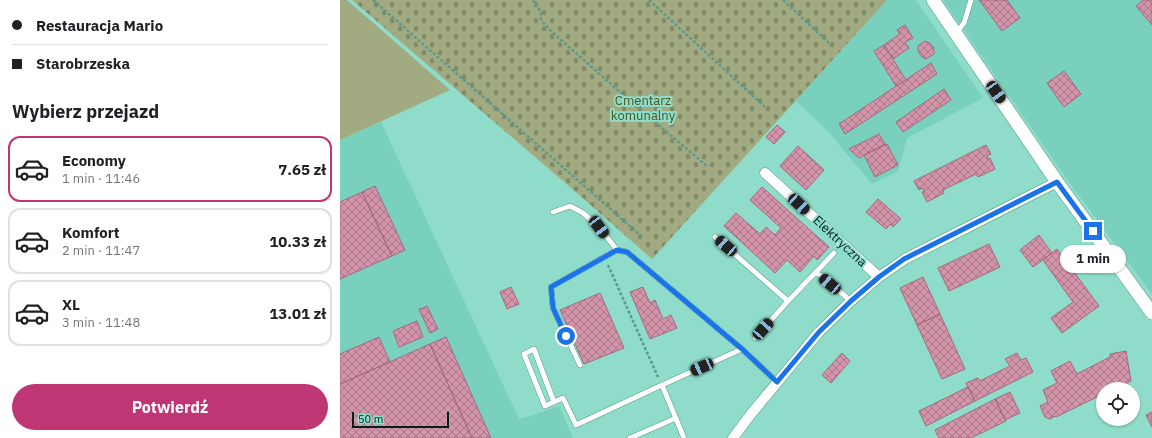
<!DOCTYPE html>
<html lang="pl">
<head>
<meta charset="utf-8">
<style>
  :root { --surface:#fff; --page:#f2f2f2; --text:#202124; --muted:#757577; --line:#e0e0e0; --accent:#be3674 }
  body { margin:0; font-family:"IBM Plex Sans",sans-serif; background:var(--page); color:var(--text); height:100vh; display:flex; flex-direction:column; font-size:15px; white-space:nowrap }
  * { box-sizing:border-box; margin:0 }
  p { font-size:13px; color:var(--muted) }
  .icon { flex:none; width:22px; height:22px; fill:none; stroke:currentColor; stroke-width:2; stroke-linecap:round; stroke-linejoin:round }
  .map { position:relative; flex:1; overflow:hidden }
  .drawer { display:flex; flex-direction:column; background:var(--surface); width:340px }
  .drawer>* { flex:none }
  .banner { display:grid; align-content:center; height:88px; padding:0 12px; background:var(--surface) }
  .tools { position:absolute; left:756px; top:382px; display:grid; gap:8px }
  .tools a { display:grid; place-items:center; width:44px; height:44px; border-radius:50%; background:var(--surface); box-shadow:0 1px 3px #0004; font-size:20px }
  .scale { position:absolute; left:12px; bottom:10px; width:97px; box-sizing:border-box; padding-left:4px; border:2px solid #02231c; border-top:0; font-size:11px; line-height:14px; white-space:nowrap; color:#02231c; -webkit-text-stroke:3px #8edcc9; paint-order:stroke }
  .end { position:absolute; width:18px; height:18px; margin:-9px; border:5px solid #1a73e8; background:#fff; box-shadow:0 0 0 2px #fff }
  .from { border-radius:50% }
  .bubble { position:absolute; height:28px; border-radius:14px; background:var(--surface); box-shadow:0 1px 3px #0004; font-size:13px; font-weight:800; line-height:28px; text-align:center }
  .car { position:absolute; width:12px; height:24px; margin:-12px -6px; border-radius:5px; box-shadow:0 0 3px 1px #0007; background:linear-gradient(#222 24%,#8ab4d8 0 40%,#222 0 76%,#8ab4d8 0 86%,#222 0) }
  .banner b { display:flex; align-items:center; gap:14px; height:38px; font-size:15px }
  .banner b+b { border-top:1px solid var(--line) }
  .banner i { width:10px; height:10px; background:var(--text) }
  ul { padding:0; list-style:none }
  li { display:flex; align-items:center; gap:12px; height:66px; margin:0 8px 6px; padding:0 4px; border:2px solid var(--line); border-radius:12px }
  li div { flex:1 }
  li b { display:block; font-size:15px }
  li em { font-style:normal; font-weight:800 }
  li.selected { border-color:var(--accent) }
  li>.icon { width:36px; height:36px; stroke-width:1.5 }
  h2 { padding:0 12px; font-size:18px; line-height:48px }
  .button { display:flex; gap:8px; margin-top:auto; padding:8px 12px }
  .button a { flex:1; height:46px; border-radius:24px; background:var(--accent); color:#fff; font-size:16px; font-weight:800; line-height:46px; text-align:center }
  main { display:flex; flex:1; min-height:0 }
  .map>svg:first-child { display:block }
</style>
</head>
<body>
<main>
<section class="drawer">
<div class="banner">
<b><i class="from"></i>Restauracja Mario</b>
<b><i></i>Starobrzeska</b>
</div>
<h2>Wybierz przejazd</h2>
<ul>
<li class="selected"><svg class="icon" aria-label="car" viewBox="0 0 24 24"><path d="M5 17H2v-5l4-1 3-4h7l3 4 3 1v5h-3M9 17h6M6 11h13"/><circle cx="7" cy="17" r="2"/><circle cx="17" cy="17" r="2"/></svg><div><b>Economy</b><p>1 min · 11:46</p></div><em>7.65 zł</em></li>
<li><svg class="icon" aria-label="car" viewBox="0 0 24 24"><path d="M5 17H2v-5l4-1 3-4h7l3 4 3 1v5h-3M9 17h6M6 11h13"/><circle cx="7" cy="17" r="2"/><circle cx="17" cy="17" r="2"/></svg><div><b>Komfort</b><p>2 min · 11:47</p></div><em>10.33 zł</em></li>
<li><svg class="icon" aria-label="car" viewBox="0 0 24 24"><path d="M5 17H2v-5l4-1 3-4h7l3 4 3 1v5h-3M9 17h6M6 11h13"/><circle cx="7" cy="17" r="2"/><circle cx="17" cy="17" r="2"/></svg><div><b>XL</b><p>3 min · 11:48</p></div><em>13.01 zł</em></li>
</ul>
<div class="button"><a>Potwierdź</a></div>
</section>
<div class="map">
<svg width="812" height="438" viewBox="0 0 812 438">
  <defs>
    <pattern id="cemetery-stones" width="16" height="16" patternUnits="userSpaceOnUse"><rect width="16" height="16" fill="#a1aa80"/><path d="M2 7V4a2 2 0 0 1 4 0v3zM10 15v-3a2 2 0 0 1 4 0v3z" fill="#818a68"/></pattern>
    <pattern id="building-cross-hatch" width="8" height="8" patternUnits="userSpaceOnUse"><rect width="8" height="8" fill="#d393a9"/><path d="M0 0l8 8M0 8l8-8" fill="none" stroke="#a97889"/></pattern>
  </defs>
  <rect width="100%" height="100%" fill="#8edcc9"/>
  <path fill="#79d0bc" d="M547,0H576L643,98L567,138L558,171L532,184L487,130L456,101Z
    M603,0H812V294L731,185Z
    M41,122L179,419L190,416L219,406L233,438H0V140Z"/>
  <path fill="#a1aa80" d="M0,0H7L110,90L0,140Z"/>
  <path fill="url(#cemetery-stones)" d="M12,0H547L312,259L230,187Z"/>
  <path fill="url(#building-cross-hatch)" stroke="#a4687e" d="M639,0H667L680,18L662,31Z
    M803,0H812V25L796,6Z
    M565,25L573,38L565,42L569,48L553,59L544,45L560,34L557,30Z
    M585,41L590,43L594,48V54L586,59L582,57L578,51V46Z
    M544,45L566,80L556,86L534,51Z
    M591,63L597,74L505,134L499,124Z
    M724,71L741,94L724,107L707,83Z
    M604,89L611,100L563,132L556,122Z
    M437,125L445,132L434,144L426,137Z
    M539,134L545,144L519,158L509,149Z
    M547,144L558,165L535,177L524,155Z
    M646,145L651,154L647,156L648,159L650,158L655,169L638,177L636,174L603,190L604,193L587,202L582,192L584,191L583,188L579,190L574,181Z
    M458,146L484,170L466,190L440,166Z
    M35,186L65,250L52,256L22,192Z
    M422,187L489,247L477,260L474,256L460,272L447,260L435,273L384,226L396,213L420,234L426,227L435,235L441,228L410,200Z
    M22,192L52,256L0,279V202Z
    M538,199L561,219L553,227L550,224L546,229L526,212Z
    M699,235L712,253L693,267L680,250Z
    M649,244L660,267L609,291L598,268Z
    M717,249L759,306L722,333L711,318L733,302L703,260Z
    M583,277L600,314L577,325L560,288Z
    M171,287L179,304L167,309L160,292Z
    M303,287L310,303L315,300L323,319L331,315L337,328L310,339L290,292Z
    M260,293L284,348L244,364L220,310Z
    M87,306L98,329L90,333L79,309L80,308L81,309Z
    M600,314L625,369L602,379L577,325Z
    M77,321L83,337L59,347L53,331Z
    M39,337L50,362L0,384V354Z
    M106,337L151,438H132L90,344Z
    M90,344L132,438H0V384Z
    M786,351L791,381L787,383L776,385L777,388L774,389H763V394L716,417L715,416L710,419L705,417L700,406L708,402L703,390L717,383L711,371L730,361L737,374L770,357V354Z
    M502,353L510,361L491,383L482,375Z
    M677,353L681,360L686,358L693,372L635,401L626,383L638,378L640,381L670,366L665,359Z
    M628,387L635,401L586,426L579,411Z
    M670,392L680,413L665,420L655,399Z
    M655,399L666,421L631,438H599L595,430Z
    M812,412V427L806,415Z"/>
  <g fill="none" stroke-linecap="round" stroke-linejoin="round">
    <defs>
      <path id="service" d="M616,33L624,23L631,0
        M213,212L230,206L243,213L259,227L277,250
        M375,237L448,301L475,273L480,275L511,301
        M475,273L494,253
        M415,338L448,301
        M240,365L213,308L211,287L277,250L287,252L402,349L437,382
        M322,385L344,438
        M214,402L205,406L184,354L194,349L214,402L223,398L236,425L322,385L402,349
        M290,438L336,418"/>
      <path id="minor" d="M425,173L539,277
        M393,438L411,414L479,332L511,301L539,277L565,259L717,182"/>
      <path id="tertiary" d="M593,0L717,182L812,313"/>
    </defs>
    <use href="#service" stroke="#4d9a89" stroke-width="6"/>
    <use href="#minor" stroke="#4d9a89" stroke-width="11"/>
    <use href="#tertiary" stroke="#4d9a89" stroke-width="14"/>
    <path stroke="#5c9a8b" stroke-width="2.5" stroke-dasharray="3 2" stroke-linecap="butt" d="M33,0L301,236
      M193,0L201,12V20L212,32L289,100L367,166
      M309,0L425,107
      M443,0L489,43
      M268,265L318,377"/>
    <use href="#service" stroke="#fff" stroke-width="5"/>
    <use href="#minor" stroke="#fff" stroke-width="10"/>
    <use href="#tertiary" stroke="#fff" stroke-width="13"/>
  </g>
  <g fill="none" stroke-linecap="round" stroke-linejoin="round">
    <path stroke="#1a73e8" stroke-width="5" d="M226,336L213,308L211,287L277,250L287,252L402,349L437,382L479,332L511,301L539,277L564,259L717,182L753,231"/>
  </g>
  <g text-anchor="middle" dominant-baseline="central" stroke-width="4" stroke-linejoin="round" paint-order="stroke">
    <g font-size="13" fill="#4d5520" stroke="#8edcc9">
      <text x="303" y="100">Cmentarz<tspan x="303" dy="15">komunalny</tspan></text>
    </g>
    <g font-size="13" fill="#02231c" stroke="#8edcc9">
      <text transform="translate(500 241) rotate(43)">Elektryczna</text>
    </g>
  </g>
</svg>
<div class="tools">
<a><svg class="icon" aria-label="locate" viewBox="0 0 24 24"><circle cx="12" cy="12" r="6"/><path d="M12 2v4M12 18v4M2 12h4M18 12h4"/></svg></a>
</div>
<div class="scale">50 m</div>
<i class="end from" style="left:226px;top:336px"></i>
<i class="end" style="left:753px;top:231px"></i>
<div class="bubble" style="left:720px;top:245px;width:66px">1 min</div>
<i class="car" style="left:656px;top:92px;rotate:145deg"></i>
<i class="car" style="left:459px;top:204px;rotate:133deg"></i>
<i class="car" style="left:259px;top:227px;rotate:143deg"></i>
<i class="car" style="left:386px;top:246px;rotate:311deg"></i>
<i class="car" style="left:490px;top:284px;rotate:310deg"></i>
<i class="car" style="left:423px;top:329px;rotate:42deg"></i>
<i class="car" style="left:362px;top:367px;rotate:246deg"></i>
</div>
</main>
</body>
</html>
